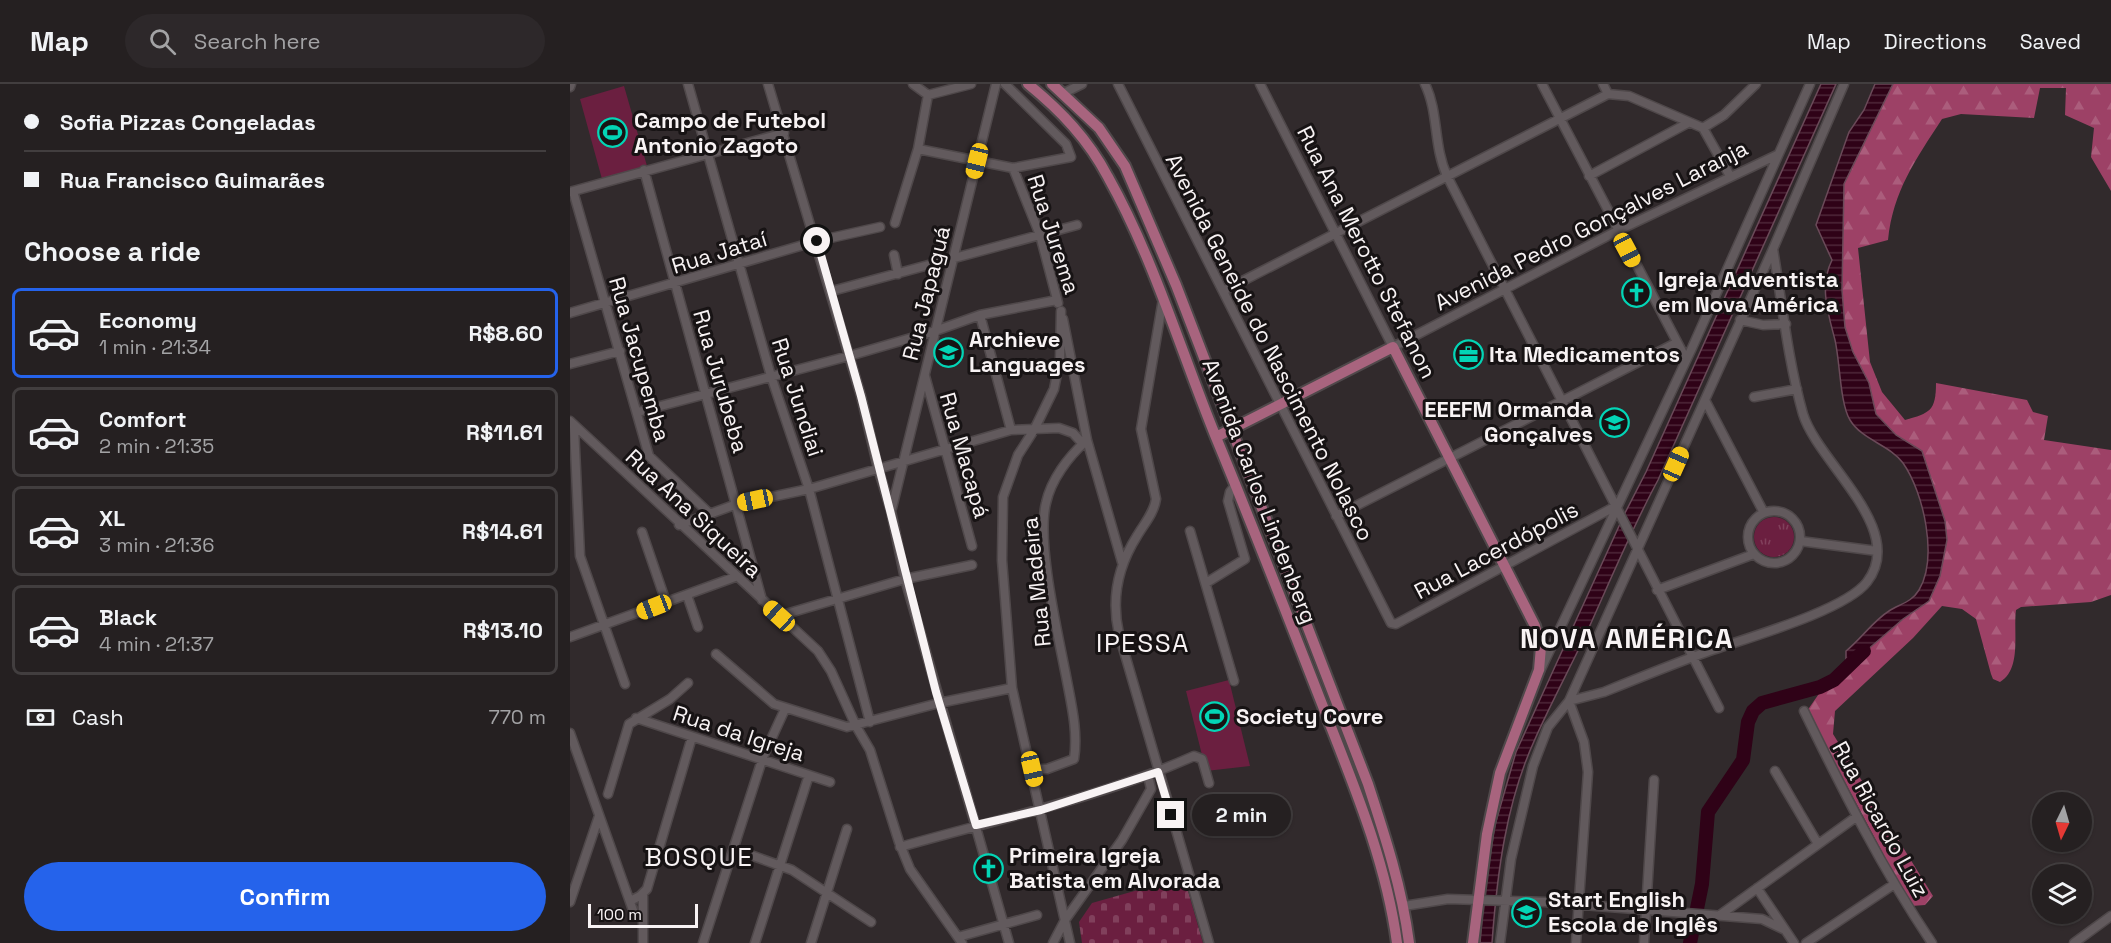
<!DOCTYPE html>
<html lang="en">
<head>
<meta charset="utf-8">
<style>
  :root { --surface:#252021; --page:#2d282a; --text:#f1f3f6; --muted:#a3a3a5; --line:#423e3f; --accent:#2563eb }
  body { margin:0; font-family:"Space Grotesk",sans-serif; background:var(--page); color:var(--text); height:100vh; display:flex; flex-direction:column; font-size:22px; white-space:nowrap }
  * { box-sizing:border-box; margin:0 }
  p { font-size:20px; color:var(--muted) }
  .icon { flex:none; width:33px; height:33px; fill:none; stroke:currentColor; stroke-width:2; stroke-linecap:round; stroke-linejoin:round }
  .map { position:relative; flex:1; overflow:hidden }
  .details { display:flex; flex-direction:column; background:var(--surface); width:570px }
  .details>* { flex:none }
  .banner { display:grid; align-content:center; height:132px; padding:0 24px; background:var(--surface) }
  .needle { width:39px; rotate:185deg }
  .fabs { position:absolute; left:1462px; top:708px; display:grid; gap:12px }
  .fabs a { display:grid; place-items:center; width:60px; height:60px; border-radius:50%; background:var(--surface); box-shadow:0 2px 4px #0004,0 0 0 2px var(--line); font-size:30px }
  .scale { position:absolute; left:18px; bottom:15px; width:110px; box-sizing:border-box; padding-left:6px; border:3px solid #f8f3f4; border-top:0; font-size:16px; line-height:21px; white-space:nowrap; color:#f8f3f4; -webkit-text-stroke:4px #171314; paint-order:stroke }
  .end { position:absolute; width:27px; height:27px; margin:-14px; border:8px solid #f8f3f4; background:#111; box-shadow:0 0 0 3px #111 }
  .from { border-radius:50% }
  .bubble { position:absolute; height:42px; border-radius:21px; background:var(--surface); box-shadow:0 2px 4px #0004,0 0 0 2px var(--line); font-size:20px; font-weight:700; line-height:42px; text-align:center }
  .car { position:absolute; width:18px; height:36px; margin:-18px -9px; border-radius:8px; box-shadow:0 0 4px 2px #0007; background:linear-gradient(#f5c518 24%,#345 0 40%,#f5c518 0 76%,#345 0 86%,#f5c518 0) }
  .banner b { display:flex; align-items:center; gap:21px; height:57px; font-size:22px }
  .banner b+b { border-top:2px solid var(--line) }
  .banner i { width:15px; height:15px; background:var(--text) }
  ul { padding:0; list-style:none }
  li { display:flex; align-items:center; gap:18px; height:90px; margin:0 12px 9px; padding:0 12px; border:3px solid var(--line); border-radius:9px }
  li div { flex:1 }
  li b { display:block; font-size:22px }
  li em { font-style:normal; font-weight:700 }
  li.on { border-color:var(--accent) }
  li>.icon { width:54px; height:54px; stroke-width:1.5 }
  h2 { padding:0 24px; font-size:27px; line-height:72px }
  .pay { display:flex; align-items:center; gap:15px; height:66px; padding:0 24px; font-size:22px }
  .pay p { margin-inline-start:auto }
  .cta { display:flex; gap:12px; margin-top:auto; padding:12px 24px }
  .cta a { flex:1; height:69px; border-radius:36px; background:var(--accent); color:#fff; font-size:24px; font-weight:700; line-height:69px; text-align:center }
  header { display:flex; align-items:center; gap:36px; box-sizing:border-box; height:84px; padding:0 30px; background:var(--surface); border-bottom:2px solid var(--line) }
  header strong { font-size:28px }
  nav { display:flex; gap:33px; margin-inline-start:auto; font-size:21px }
  .search { width:420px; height:54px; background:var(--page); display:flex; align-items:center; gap:15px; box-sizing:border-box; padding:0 21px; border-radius:33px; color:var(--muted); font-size:22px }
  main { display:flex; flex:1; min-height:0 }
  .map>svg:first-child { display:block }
</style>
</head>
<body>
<header>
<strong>Map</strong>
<div class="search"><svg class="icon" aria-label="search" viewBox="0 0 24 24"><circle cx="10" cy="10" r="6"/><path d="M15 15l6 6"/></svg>Search here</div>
<nav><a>Map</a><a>Directions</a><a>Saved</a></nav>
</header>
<main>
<section class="details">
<div class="banner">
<b><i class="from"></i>Sofia Pizzas Congeladas</b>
<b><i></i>Rua Francisco Guimarães</b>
</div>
<h2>Choose a ride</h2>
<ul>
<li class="on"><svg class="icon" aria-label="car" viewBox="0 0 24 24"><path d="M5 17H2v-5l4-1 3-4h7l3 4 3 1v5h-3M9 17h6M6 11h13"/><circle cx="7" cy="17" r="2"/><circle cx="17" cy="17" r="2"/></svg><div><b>Economy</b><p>1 min · 21:34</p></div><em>R$8.60</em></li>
<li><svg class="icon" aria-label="car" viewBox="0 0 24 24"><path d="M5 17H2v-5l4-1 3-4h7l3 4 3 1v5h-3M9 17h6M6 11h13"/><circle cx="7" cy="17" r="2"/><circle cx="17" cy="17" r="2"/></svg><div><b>Comfort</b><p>2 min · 21:35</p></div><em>R$11.61</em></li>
<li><svg class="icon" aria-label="car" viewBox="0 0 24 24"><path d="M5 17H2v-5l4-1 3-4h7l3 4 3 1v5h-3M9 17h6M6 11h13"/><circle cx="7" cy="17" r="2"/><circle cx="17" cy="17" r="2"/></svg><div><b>XL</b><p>3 min · 21:36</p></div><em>R$14.61</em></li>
<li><svg class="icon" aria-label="car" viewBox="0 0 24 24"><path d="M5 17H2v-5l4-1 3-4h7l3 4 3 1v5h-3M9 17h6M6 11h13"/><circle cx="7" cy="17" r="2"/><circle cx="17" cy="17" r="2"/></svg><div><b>Black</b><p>4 min · 21:37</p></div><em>R$13.10</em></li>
</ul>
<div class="pay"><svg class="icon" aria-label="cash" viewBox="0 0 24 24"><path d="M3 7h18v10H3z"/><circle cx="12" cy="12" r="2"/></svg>Cash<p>770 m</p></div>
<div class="cta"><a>Confirm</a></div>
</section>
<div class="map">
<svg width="1541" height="859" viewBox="0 0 1541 859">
  <defs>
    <pattern id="forest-firs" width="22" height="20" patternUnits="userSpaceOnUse" patternTransform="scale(1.5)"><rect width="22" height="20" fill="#9d4166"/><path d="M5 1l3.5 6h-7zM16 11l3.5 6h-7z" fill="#ab5d7c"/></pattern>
    <pattern id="cemetery-stones" width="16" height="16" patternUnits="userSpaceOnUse" patternTransform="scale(1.5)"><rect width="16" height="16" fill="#6b1f40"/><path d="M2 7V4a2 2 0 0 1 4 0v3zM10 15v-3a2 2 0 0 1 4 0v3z" fill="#81405c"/></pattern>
    <pattern id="park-tufts" width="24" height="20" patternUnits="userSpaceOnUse" patternTransform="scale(1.5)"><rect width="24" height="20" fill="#6b1f40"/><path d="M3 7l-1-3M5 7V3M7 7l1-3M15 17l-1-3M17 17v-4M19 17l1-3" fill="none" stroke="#81405c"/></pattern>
    <pattern id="water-rules" width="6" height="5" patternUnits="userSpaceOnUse" patternTransform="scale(1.5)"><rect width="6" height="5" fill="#2f0217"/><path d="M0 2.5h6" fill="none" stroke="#4e2739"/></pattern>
  </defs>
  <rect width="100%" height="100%" fill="#312a2c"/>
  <path fill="#6b1f40" d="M54,2L77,82L32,95L10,15Z
    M659,596L680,682L636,687L616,607Z"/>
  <path fill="url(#forest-firs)" d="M1323,0H1541V107L1521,73L1524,44L1495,31L1496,4H1470L1464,34L1391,30L1372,35C1346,75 1323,107 1318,156L1288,164L1300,278L1312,308L1335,336C1360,329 1366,327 1366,299L1457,316L1463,328L1478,332L1474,356L1541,366V511L1521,518L1451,523L1446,526C1443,548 1452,585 1430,598L1423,595L1421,590L1406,535L1392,525L1372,522L1343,554L1265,627L1263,650L1363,812L1355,821L1341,822L1237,627L1255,601L1333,535L1359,517L1370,492L1377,456L1375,437L1352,367L1326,351L1306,330L1299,299L1283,268L1275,243L1272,206L1274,100Z"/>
  <path fill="url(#cemetery-stones)" d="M614,793L633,859H512L509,838L522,819Z"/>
  <path fill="url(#park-tufts)" d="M1184 453a20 20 0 1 1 40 0a20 20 0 1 1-40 0Z"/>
  <path fill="url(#water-rules)" stroke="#6b4a59" stroke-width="1.5" d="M1251,0H1266L1088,396C1061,446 1040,497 1017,548C1000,584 981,619 965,655C936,718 927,790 922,859H910L914,811L925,741L946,668L1055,429L1076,388Z
    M1305,0H1323L1274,100L1272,206L1275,243L1283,268L1299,299L1306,330L1326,351L1352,367L1375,437L1377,456L1370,492L1359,517L1333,535L1281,580L1276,578V567C1291,555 1303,537 1319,527C1330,520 1342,518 1349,506C1368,474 1354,409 1333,379C1320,361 1292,356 1280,336C1270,320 1270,277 1265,256C1258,229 1249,202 1262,176L1246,141L1279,48L1294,26Z"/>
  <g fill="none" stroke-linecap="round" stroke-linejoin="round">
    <path stroke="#2f0217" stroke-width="14" d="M1120,859L1132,800L1138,728L1173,676L1178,638L1183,627L1192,619L1250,603L1264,596L1294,567"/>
    <defs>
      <path id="minor" d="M118,0L201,292L239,405L300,638
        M198,0L291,312L308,384L321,427L335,495L439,859
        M343,0L358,11
        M548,0L821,539L826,540L1046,422
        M690,0L823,263L1047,147L1207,71
        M855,0C869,29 863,61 877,92L1149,624
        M972,0L1116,275
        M1033,0L1038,10
        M0,3L1,0
        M494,9L512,0
        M358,11L401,0
        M1133,44L1160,92
        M348,65L443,84L501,73L496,60L435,0
        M443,84L470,151L488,219
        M74,86L192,516
        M1019,92L1118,39
        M3,107L79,372L140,430
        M0,108L214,49
        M325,139L348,65L358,11
        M324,171L328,190
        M262,207L507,141
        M653,207L1038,10L1059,12L1133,44L1154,31L1186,0
        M593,215L571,345L586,415C584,429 574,440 567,452C548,482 541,515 549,550L639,859
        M491,227L490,275L484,305L464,346L448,371L433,413L432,476L442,604L500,859
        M0,229L247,157L310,143
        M410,231L441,346
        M493,235L517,356L552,478
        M1170,236L1193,241L1216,240
        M0,280L50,267
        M355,292L402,462
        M1184,313L1227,305
        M1135,316L1194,429
        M68,328L279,272L365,247L410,231L487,216
        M0,337L248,567L261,587L286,642L300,666L329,758L340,785L392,859
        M4,343L10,472L55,600
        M322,424L426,0
        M1178 453a26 26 0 1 1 52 0a26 26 0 1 1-52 0Z
        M766,432L1106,259
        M109,441L167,420L239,405L441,346L489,344L503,349L513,360
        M620,447L664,597
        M72,448L96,518
        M1230,457L1307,467
        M636,499L675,475L658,417L660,408L666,400
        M1087,506L1184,470
        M117,511L128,543
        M209,532L335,495L402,481
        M0,553L165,493
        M146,570L204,620L277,643L369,619L442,604
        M971,585L1122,264L1240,0
        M999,617L1034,608C1066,595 1098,582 1131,570C1169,556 1274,528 1297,498C1338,445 1248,379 1233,330C1218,277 1212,219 1203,165
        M999,617L1014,658L1018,688L1006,859
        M1234,627C1273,707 1312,785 1362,859
        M66,634L260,698
        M0,649L65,832
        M462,685H477L504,675C508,649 502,623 497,597C489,554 466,459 476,419C481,396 498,373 515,358
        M1205,687L1248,760
        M38,710L59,640L100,615L118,599
        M330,763C428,735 530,714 624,672L632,675L639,699
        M164,765L222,786L301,838
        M1187,804L1224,859
        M60,817L70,812L77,805L122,653
        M0,818L29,732
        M834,822L878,815L975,818L1192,835L1215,846
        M1150,831L1286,733
        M388,853L467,831
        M73,859V810
        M133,859L193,673L215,625
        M185,859L239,691
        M241,859L277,745
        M483,859L495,836L552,756L581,705L578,691
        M930,859L941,775L963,682L978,643L999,617L1203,165L1274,0
        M1074,859L1084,696
        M1236,859L1323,801
        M1504,859L1541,832"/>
      <path id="major" d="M458,0C491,27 518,55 538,93C584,175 610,265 645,351C682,440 717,530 752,620C782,697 816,776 827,859
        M482,0L529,44L555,82L606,201L798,700C815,752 832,804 839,859
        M646,353L823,263L965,542L971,563L969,586L930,689L917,750L903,859"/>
    </defs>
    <use href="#minor" stroke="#4f484a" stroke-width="11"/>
    <use href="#major" stroke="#4f484a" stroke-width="14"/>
    <use href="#minor" stroke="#625a5d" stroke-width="8"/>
    <use href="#major" stroke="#a8647e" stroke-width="10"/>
  </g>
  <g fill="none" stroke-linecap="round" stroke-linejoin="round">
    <path stroke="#f8f3f4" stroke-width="8" d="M247,157L291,312L366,608L406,741L471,726L588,688L601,731"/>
  </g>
  <defs>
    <symbol id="stadium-ring" viewBox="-11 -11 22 22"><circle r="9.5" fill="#171314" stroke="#03d5b6" stroke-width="1.5"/><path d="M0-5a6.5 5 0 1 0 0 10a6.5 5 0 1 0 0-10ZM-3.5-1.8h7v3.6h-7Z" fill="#03d5b6"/></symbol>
    <symbol id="church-ring" viewBox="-11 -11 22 22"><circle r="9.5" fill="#171314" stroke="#03d5b6" stroke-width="1.5"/><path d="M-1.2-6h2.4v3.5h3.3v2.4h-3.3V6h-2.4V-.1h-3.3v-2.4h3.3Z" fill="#03d5b6"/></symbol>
    <symbol id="university-ring" viewBox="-11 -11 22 22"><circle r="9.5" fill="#171314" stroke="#03d5b6" stroke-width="1.5"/><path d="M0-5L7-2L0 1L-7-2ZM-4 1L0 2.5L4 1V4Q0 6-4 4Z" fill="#03d5b6"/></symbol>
    <symbol id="office-ring" viewBox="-11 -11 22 22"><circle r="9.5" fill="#171314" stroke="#03d5b6" stroke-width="1.5"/><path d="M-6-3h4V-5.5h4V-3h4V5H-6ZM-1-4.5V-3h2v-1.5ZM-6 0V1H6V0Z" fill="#03d5b6"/></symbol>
    <symbol id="school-ring" viewBox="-11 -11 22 22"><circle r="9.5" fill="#171314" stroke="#03d5b6" stroke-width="1.5"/><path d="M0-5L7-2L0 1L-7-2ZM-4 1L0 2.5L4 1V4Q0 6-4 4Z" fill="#03d5b6"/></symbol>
  </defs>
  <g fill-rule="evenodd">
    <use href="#stadium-ring" x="26" y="32" width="33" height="33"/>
    <use href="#church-ring" x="1050" y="192" width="33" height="33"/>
    <use href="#university-ring" x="362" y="252" width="33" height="33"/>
    <use href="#office-ring" x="882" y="254" width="33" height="33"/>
    <use href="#school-ring" x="1028" y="322" width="33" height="33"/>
    <use href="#stadium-ring" x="628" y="616" width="33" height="33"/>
    <use href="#church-ring" x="402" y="768" width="33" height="33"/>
    <use href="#university-ring" x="940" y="812" width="33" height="33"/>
  </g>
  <g text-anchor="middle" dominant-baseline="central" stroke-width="6" stroke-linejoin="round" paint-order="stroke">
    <g font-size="22" font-weight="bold" fill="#f8f3f4" stroke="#171314" text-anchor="start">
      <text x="64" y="36">Campo de Futebol<tspan x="64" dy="25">Antonio Zagoto</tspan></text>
      <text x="1088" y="195">Igreja Adventista<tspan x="1088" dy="25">em Nova América</tspan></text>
      <text x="399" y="255">Archieve<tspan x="399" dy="25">Languages</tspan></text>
      <text x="919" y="270">Ita Medicamentos</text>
      <text x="1023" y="325" text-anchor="end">EEEFM Ormanda<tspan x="1023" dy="25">Gonçalves</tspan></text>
      <text x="666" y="632">Society Covre</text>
      <text x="439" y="771">Primeira Igreja<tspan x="439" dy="25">Batista em Alvorada</tspan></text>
      <text x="978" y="815">Start English<tspan x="978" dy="25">Escola de Inglês</tspan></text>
    </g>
    <g font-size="22" fill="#f8f3f4" stroke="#171314">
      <text transform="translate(1021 141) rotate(-27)">Avenida Pedro Gonçalves Laranja</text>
      <text transform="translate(484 150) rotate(72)">Rua Jurema</text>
      <text transform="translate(149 168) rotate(-17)">Rua Jataí</text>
      <text transform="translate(797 168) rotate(63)">Rua Ana Merotto Stefanon</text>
      <text transform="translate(356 209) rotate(-76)">Rua Japaguá</text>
      <text transform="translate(700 263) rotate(63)">Avenida Geneide do Nascimento Nolasco</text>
      <text transform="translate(70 275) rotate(74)">Rua Jacupemba</text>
      <text transform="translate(151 297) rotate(74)">Rua Jurubeba</text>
      <text transform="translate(228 313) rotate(72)">Rua Jundiai</text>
      <text transform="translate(395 371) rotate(74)">Rua Macapá</text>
      <text transform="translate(690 407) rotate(69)">Avenida Carlos Lindenberg</text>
      <text transform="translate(124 429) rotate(43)">Rua Ana Siqueira</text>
      <text transform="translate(926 466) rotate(-28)">Rua Lacerdópolis</text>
      <text transform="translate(466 498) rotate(-96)">Rua Madeira</text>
      <text transform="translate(169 649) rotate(18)">Rua da Igreja</text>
      <text transform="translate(1311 735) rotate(61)">Rua Ricardo Luiz</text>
    </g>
    <g font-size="26" letter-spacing="1.5" fill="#f8f3f4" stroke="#171314">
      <text x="573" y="559">IPESSA</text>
      <text x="129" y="773">BOSQUE</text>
    </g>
    <g font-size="28" font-weight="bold" letter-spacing="1.5" fill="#f8f3f4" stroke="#171314">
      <text x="1057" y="554">NOVA AMÉRICA</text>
    </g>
  </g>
</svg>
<div class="fabs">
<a><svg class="needle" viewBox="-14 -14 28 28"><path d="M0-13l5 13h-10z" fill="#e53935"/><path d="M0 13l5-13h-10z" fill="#a3a3a5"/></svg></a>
<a><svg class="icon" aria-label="layers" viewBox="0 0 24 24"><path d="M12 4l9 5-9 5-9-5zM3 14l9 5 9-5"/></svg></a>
</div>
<div class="scale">100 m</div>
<i class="end from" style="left:247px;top:157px"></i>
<i class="end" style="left:601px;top:731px"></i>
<div class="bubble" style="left:622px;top:710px;width:99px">2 min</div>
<i class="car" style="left:407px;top:77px;rotate:194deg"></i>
<i class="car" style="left:1057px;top:166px;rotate:152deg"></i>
<i class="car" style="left:1106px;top:380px;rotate:24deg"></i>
<i class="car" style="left:185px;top:416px;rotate:258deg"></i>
<i class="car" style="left:84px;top:523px;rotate:249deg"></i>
<i class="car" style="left:209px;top:532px;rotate:312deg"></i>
<i class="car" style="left:462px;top:685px;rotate:167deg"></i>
</div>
</main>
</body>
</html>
